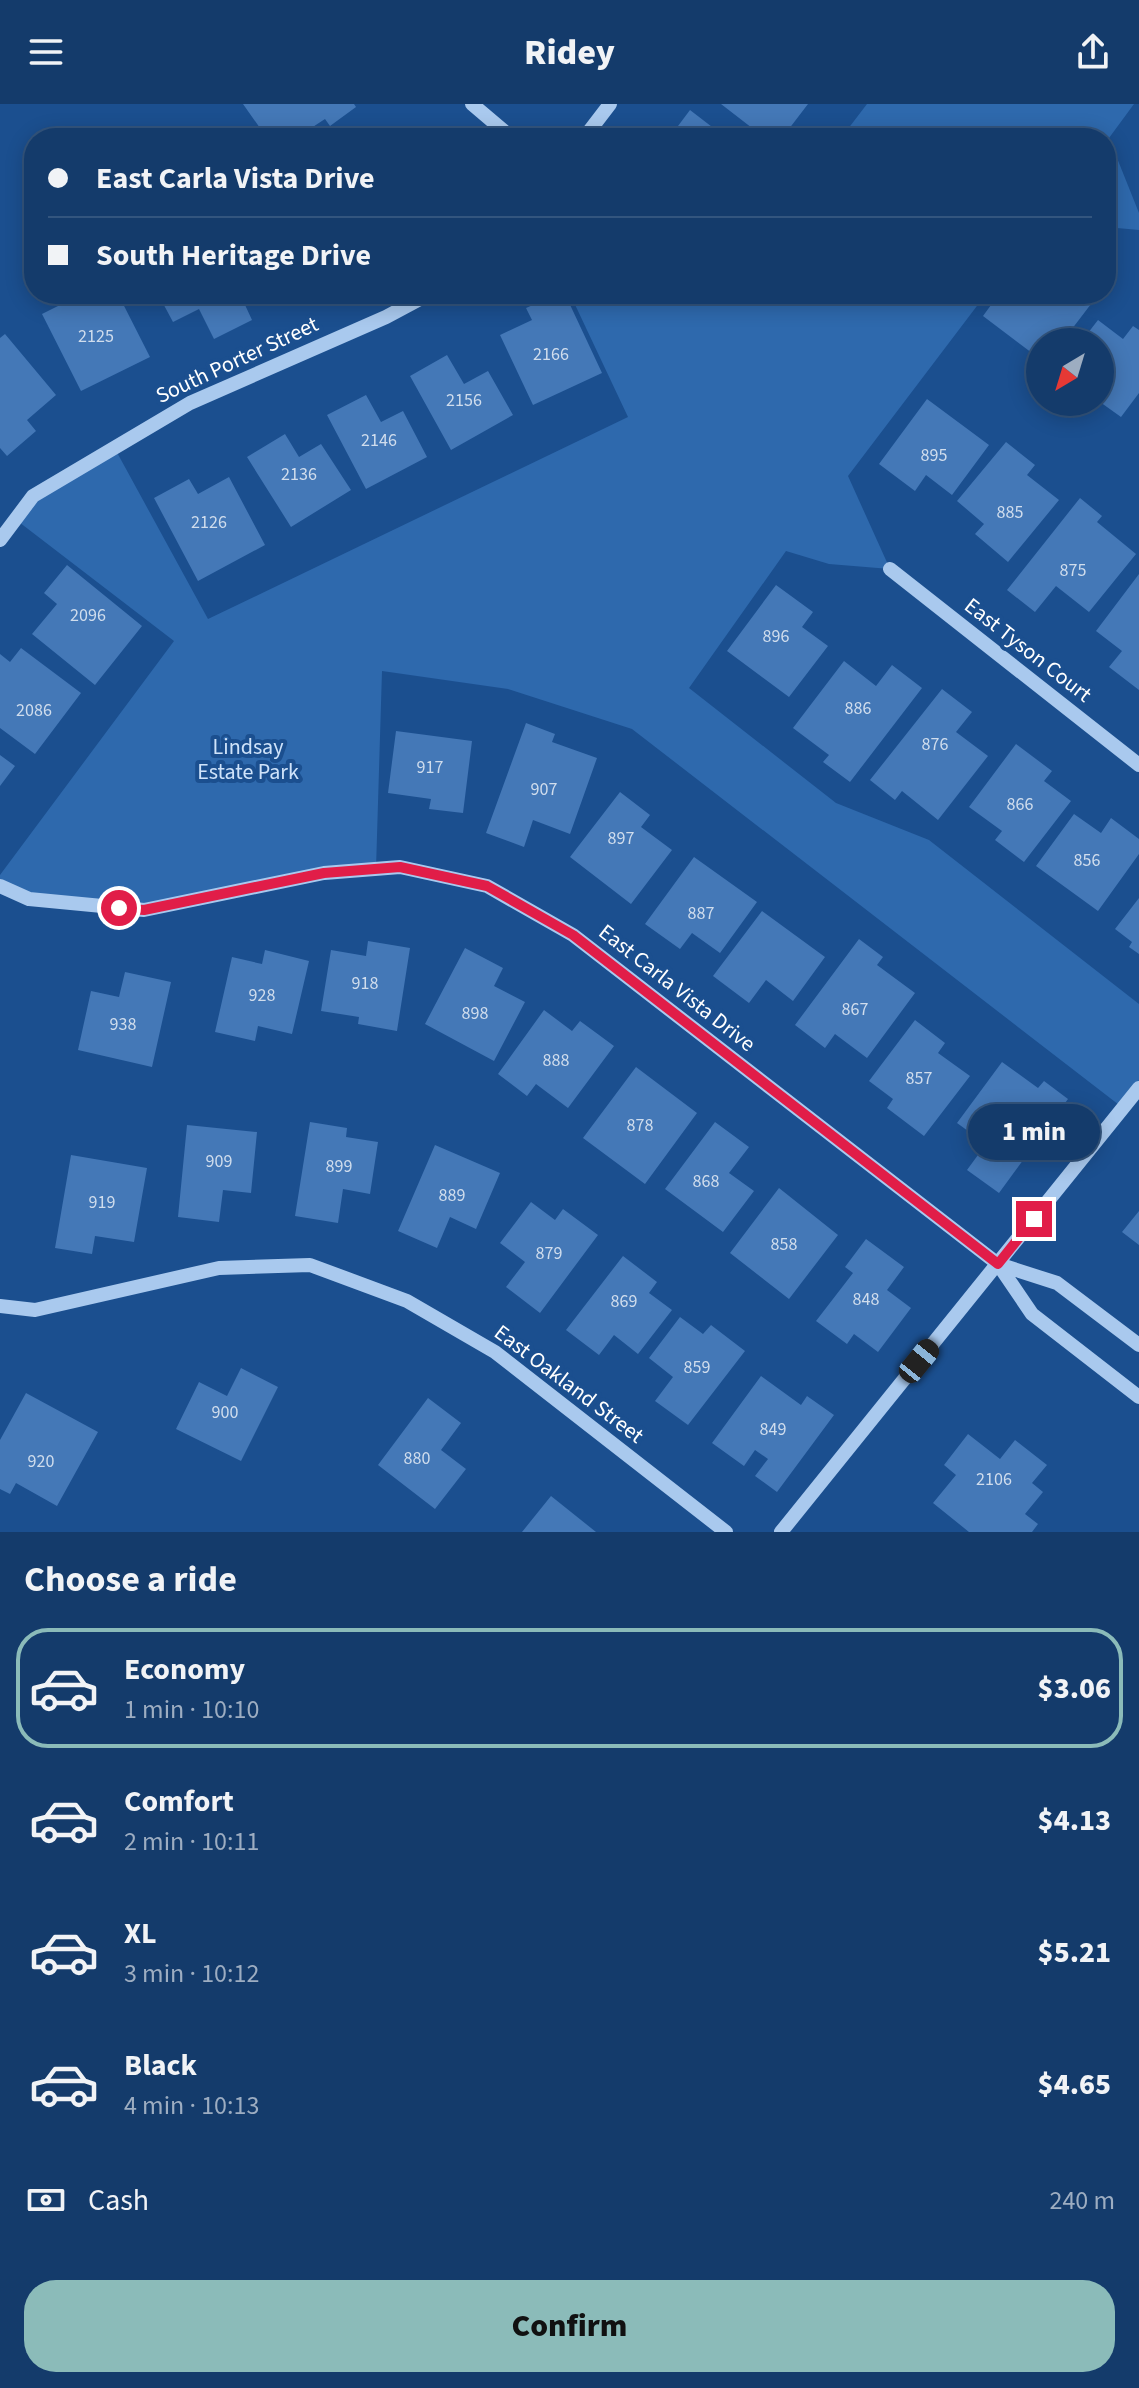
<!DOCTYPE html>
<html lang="en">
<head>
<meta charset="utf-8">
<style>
  :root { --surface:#143b6b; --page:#1d4271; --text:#f1f3f6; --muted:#9dadc1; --line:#33557e; --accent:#8bbbb9 }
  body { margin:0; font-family:"Source Sans 3",sans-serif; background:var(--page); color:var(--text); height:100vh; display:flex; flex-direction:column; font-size:30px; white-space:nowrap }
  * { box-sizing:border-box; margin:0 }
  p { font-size:26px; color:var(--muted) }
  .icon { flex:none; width:44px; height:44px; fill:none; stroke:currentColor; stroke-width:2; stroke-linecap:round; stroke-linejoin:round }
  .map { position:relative; height:1428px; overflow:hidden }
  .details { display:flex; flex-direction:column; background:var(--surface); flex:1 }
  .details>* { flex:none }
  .top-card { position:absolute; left:24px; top:24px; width:1092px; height:176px; border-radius:32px; box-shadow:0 4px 20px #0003,0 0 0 2px var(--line); display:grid; align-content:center; height:176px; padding:0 24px; background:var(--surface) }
  .needle { width:52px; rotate:218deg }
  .controls { position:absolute; left:1026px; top:224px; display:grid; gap:16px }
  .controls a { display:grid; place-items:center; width:88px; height:88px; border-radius:50%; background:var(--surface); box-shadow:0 4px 20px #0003,0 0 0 2px var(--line); font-size:40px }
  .end { position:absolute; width:36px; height:36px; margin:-18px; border:10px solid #e11d48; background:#fff; box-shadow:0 0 0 4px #fff }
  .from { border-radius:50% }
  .bubble { position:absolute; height:56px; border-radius:28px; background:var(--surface); box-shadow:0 4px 20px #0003,0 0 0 2px var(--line); font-size:26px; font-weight:800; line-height:56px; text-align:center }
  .car { position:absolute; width:24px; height:48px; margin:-24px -12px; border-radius:10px; box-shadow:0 0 6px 2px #0007; background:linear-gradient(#222 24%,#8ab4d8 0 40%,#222 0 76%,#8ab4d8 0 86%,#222 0) }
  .top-card b { display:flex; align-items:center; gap:28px; height:76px; font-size:30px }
  .top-card b+b { border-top:2px solid var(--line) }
  .top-card i { width:20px; height:20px; background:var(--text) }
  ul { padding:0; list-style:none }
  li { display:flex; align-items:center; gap:24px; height:120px; margin:0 16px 12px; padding:0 8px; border:4px solid transparent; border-radius:32px }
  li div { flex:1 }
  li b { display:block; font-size:30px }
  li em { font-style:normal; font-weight:800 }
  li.on { border-color:var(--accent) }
  li>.icon { width:72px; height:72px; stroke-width:1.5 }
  h2 { padding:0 24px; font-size:36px; line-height:96px }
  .pay { display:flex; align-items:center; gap:20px; height:88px; padding:0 24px; font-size:30px }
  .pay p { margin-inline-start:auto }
  .action { display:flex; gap:16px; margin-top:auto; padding:16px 24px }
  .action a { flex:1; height:92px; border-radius:32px; background:var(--accent); color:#111; font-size:32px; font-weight:800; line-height:92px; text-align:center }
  header { display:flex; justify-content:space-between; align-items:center; height:104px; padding:0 24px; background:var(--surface); font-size:36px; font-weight:800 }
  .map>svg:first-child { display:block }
</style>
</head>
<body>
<header><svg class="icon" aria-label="menu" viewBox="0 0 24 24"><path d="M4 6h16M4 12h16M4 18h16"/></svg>Ridey<svg class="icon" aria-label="share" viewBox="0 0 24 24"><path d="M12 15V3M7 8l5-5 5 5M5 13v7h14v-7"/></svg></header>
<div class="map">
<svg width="1139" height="1428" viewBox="0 0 1139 1428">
  <rect width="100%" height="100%" fill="#1b4f8f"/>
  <path fill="#2e69ad" d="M867,0H1134L1109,34L1139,109V126L1106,123V34H841Z
    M570,190H986L848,372L890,465L829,460L786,447L689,584L836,699L929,736L1139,900V984L1123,1004L632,625L508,585L382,567L376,765L144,806L29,795L0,782V771L174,537L15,415L33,392L114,343L208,515L628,313Z"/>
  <path fill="#4478b7" d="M243,0H354L356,3L330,22L325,15L296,34H267Z
    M721,0H808L782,34H765Z
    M690,6L716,26L711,32L714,34H669Z
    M82,190H118L150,253L81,287L42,210Z
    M158,190H240L252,216L214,235L199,205L173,218Z
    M275,190H302L281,201Z
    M558,190H565L602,269L533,301L500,231L532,216L526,204Z
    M999,190H1078L1091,200L1062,238H1040V255L983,212Z
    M1098,216L1123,235L1133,222L1139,226V289L1121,313L1100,298V238H1081Z
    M5,230L56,291L27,316L36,327L7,352L0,344V234Z
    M447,251L464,280L488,267L513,311L451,346L410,272Z
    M366,291L381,318L403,307L427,353L366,385L327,311Z
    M927,295L989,341L952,391L926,371L915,387L879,360Z
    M285,330L299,353L321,340L351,386L291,423L247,353Z
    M1006,338L1035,361L1027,371L1059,396L1008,458L975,430L984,420L957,397Z
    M229,373L265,441L198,477L154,394L189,375L198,390Z
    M1080,394L1102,412L1097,418L1136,450L1089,508L1056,482L1035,508L1007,486Z
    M67,461L142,522L95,581L32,530L57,500L44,489Z
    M1139,470V586L1109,563L1122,547L1096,527Z
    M776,481L813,508L802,523L828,542L789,593L727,547Z
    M21,544L81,589L35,650L0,624V550L10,558Z
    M844,557L876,582L892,561L922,584L850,678L823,658L829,651L793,624Z
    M942,585L972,608L956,628L988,652L938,716L902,687L895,696L870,676Z
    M526,619L555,630L552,638L597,654L570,730L533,716L524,743L486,729Z
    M396,627L472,637L463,709L429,705L431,695L388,689Z
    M1016,640L1052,667L1044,677L1071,697L1024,758L995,736L1002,727L969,703Z
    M0,651L15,662L0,682Z
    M620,688L650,711L641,723L672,746L631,800L570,753Z
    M1074,710L1101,729L1111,714L1139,735V750L1098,807L1036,762Z
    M694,753L757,798L720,849L692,829L680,845L645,820Z
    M1139,794V850L1129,843L1132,838L1115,825Z
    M762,807L825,853L793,897L766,876L749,899L713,872Z
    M859,835L883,853L877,861L915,889L867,954L835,930L825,944L795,921Z
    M368,837L410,844L397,927L358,920L359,913L321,907L331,846L366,852Z
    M465,844L503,864L494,882L525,898L494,957L425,920Z
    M265,846L309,857L292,930L258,922L255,937L215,928L232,853L262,860Z
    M125,868L171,878L152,963L78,946L91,887L119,893Z
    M544,906L572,927L580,917L614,942L568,1004L536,980L527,992L498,970Z
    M915,916L945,939L938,949L970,972L924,1032L887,1004L893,995L869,977Z
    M1002,958L1038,984L1044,977L1068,995L999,1089L967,1066L986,1040L957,1019Z
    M636,963L697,1009L645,1080L583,1034Z
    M310,1018L347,1024L346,1033L378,1038L370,1090L343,1085L338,1119L295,1112Z
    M715,1018L749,1043L729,1069L754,1087L723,1128L665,1085Z
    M187,1021L257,1028L251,1089L223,1086L219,1118L178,1113Z
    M435,1041L500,1069L476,1125L450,1113L437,1144L398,1127Z
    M71,1051L147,1064L134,1138L95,1132L92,1150L55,1144Z
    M779,1084L838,1131L789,1195L730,1149Z
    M531,1098L555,1116L563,1105L598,1131L540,1209L506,1183L525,1158L500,1139Z
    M1139,1107V1141L1122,1128Z
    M866,1135L904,1163L887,1186L911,1204L878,1248L854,1230L847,1240L816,1217L853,1169L845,1163Z
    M623,1152L657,1178L649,1189L672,1206L638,1250L614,1231L599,1251L566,1226Z
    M680,1213L703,1230L711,1221L745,1247L688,1321L655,1297L673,1273L649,1254Z
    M241,1264L278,1283L241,1357L176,1325L199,1278L227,1292Z
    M761,1272L801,1301L807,1292L834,1311L777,1388L755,1372L768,1355L755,1346L744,1362L712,1339Z
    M26,1289L98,1328L57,1402L16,1379L10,1390L0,1385V1336Z
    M428,1294L461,1319L441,1346L466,1365L435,1405L378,1361Z
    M968,1330L1000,1355L1015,1336L1047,1361L1032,1379L1043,1388L1025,1410L1038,1420L1032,1428H969L933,1399L956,1371L944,1361Z
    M551,1392L596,1428H522Z"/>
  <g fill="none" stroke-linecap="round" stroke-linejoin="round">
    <path stroke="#a9c9ee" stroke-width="14" d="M472,0L512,34
      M584,34L610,0
      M0,436L33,392L190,299L386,213L429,190
      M890,465L1139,661
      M0,782L29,795L144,806L324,769L400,763L487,782L573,831L998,1160L1032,1210L1139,1293
      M998,1160L1057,1179L1139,1241
      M0,1202L35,1206L219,1164L310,1161L407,1197L495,1248L726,1428
      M781,1428L1139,984"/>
  </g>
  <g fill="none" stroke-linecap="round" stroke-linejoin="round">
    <path stroke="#e11d48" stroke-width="10" d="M119,804L144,806L324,769L400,763L487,782L573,831L998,1160L1034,1115"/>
  </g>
  <g text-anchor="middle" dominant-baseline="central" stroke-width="8" stroke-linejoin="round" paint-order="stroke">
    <g font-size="18" fill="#d0dded">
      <text x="96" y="232">2125</text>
      <text x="551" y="250">2166</text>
      <text x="464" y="296">2156</text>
      <text x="379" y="336">2146</text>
      <text x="934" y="351">895</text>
      <text x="299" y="370">2136</text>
      <text x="1010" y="408">885</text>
      <text x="209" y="418">2126</text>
      <text x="1073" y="466">875</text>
      <text x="88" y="511">2096</text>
      <text x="776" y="532">896</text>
      <text x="858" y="604">886</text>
      <text x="34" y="606">2086</text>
      <text x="935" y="640">876</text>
      <text x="430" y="663">917</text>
      <text x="544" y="685">907</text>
      <text x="1020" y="700">866</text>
      <text x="621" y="734">897</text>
      <text x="1087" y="756">856</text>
      <text x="701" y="809">887</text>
      <text x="365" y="879">918</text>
      <text x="262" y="891">928</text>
      <text x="855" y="905">867</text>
      <text x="475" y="909">898</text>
      <text x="123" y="920">938</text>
      <text x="556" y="956">888</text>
      <text x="919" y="974">857</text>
      <text x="640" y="1021">878</text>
      <text x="219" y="1057">909</text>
      <text x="339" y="1062">899</text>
      <text x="706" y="1077">868</text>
      <text x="452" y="1091">889</text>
      <text x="102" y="1098">919</text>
      <text x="784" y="1140">858</text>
      <text x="549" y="1149">879</text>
      <text x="866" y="1195">848</text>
      <text x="624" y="1197">869</text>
      <text x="697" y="1263">859</text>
      <text x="225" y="1308">900</text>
      <text x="773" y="1325">849</text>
      <text x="417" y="1354">880</text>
      <text x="41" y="1357">920</text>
      <text x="994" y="1375">2106</text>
    </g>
    <g font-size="22" fill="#fff" stroke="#1b4f8f">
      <text transform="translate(237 256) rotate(-25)">South Porter Street</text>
      <text transform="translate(1028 546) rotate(38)">East Tyson Court</text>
      <text transform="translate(677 884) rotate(38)">East Carla Vista Drive</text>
      <text transform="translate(569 1280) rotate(37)">East Oakland Street</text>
    </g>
    <g font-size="22" fill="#cfe3fa" stroke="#1b4f8f">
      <text x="248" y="643">Lindsay<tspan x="248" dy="25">Estate Park</tspan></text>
    </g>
  </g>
</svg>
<div class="controls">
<a><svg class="needle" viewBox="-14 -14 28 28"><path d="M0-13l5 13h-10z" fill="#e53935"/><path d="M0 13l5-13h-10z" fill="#9dadc1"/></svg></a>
</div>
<i class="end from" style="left:119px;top:804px"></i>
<i class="end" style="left:1034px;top:1115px"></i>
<div class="bubble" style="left:968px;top:1000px;width:132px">1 min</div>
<i class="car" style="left:919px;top:1257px;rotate:39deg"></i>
<div class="top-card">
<b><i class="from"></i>East Carla Vista Drive</b>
<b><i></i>South Heritage Drive</b>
</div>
</div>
<section class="details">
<h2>Choose a ride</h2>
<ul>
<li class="on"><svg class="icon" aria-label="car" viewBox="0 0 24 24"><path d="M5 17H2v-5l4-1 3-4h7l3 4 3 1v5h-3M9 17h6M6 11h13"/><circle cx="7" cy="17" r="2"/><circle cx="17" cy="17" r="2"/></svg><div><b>Economy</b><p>1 min · 10:10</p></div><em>$3.06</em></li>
<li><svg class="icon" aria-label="car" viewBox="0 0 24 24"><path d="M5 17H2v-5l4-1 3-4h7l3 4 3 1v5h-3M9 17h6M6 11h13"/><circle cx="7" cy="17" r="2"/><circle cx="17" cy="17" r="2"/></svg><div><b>Comfort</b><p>2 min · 10:11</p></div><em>$4.13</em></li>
<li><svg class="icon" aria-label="car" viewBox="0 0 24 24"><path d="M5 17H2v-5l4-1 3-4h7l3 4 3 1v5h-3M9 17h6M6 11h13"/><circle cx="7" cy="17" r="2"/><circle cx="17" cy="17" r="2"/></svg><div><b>XL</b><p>3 min · 10:12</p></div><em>$5.21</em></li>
<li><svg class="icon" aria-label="car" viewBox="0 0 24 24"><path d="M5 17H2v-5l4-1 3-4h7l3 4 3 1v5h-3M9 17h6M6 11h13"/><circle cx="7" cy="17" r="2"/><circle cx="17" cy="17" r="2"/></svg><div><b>Black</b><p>4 min · 10:13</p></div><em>$4.65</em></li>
</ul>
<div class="pay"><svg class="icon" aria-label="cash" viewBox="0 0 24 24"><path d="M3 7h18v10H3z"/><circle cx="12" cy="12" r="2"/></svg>Cash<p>240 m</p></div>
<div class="action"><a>Confirm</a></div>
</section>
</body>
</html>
